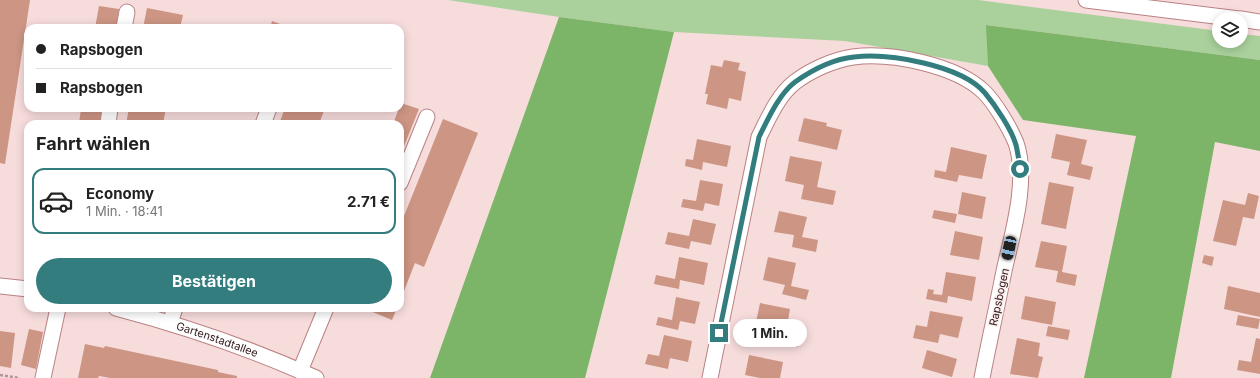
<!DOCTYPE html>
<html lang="de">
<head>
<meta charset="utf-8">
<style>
  :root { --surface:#fff; --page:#f2f2f2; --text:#222; --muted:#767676; --line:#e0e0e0; --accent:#347d7f }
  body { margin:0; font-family:Inter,sans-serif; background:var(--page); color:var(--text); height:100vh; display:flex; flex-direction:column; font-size:15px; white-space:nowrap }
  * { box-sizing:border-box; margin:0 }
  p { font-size:13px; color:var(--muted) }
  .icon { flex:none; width:22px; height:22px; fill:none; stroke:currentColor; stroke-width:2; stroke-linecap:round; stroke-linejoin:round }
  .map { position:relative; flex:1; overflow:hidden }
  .sheet { position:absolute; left:24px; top:120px; width:380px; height:192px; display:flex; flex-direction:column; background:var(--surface); border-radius:12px; box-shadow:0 2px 10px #0003 }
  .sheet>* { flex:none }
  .hud { position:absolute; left:24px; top:24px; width:380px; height:88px; border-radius:12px; box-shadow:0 2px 10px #0003; display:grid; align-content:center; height:88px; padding:0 12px; background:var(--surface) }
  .tools { position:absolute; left:1212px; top:12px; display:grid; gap:8px }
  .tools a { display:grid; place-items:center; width:36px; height:36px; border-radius:50%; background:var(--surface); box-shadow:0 2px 10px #0003; font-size:20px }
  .end { position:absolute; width:18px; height:18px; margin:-9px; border:5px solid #347d7f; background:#fff; box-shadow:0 0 0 2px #fff }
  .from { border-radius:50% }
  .bubble { position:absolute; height:28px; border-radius:14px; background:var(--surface); box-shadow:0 2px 10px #0003; font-size:13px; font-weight:700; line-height:28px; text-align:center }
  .car { position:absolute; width:12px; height:24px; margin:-12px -6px; border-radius:5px; box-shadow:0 0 3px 1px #0007; background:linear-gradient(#222 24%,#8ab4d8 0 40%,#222 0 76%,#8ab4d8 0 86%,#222 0) }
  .hud b { display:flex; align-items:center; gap:14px; height:38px; font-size:15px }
  .hud b+b { border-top:1px solid var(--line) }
  .hud i { width:10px; height:10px; background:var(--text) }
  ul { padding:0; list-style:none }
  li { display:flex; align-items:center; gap:12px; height:66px; margin:0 8px 6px; padding:0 4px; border:2px solid transparent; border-radius:12px }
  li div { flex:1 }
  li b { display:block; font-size:15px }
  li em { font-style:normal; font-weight:700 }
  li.on { border-color:var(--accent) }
  li>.icon { width:36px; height:36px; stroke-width:1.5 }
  h2 { padding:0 12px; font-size:18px; line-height:48px }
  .primary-button { display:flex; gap:8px; margin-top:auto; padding:8px 12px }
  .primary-button a { flex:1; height:46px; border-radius:24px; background:var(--accent); color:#fff; font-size:16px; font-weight:700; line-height:46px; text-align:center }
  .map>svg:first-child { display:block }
</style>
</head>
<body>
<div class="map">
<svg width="1260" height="378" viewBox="0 0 1260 378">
  <rect width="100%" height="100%" fill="#f7dcdc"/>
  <path fill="#aad19c" d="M448,0H978L1219,31V41H1241V34L1260,36V60L987,25L988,66L845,41L674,32L559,17Z"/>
  <path fill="#7cb468" d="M559,17L674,32L585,378H430Z
    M986,25L1260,60V151L1215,142L1171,378H1084L1136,136L1023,120L988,66Z"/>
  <path fill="#cd9584" d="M0,0H30L5,164L0,163Z
    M99,6L119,9L116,28H95Z
    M147,8L183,15L180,28H143Z
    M272,21L291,28H270Z
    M724,60L740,63L738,70L746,72L741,101L729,98L727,109L706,104L708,94H705L711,65L722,67Z
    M401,103L419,109L402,151L400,150V124H393Z
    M81,108H102L99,124H79Z
    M129,108H166L163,124H126Z
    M285,108H325L319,124H279Z
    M804,118L827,123L826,126L842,130L837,150L798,141Z
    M443,119L478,133L424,267L415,263L400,301V226Z
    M1056,134L1087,140L1081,164L1093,167L1090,180L1067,175L1070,162L1051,158Z
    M697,139L731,146L727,167L703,162L702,170L685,166L686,159L693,160Z
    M951,147L987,155L982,179L959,175L957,182L934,177L935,170L946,172Z
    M790,156L822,162L817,187L836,191L833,205L801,199L804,185L785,181Z
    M700,180L723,184L719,206L705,203L703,211L681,207L683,199L696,201Z
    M1049,182L1074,187L1066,229L1041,224Z
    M962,192L986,197L982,219L958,214Z
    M1248,193L1259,196L1254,219L1243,217L1236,246L1213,241L1223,200L1245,205Z
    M934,210L957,214L955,223L932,218Z
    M779,211L807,217L802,237L818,240L816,252L792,247L794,235L774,232Z
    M693,219L716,224L711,245L691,241L689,249L665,244L668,232L689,236Z
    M955,231L983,237L979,260L950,255Z
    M1041,241L1067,246L1062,272L1077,275L1075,286L1056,282L1058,271L1035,267Z
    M1204,255L1214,257L1212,266L1202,263Z
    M679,257L708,263L704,285L680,280L679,289L654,284L656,275L675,279Z
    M768,257L796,263L791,286L809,290L806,300L782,294L785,285L763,280Z
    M946,272L976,277L972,301L948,296L947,303L926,299L928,289L934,290L933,294L942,295Z
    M1228,286L1260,293V317L1224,309Z
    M1025,296L1056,302L1052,325L1021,319Z
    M676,297L700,302L695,324L680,321L678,330L656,325L658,317L672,320Z
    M760,303L790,309L786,332L800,335L798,347L775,342L778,332L755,327Z
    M363,308H397L392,320Z
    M930,311L963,317L958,338L940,334L938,343L913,338L916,325L927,327Z
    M1238,315L1260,319L1258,329L1236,325Z
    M1048,326L1070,330L1068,340L1046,336Z
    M29,329L43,332L36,369L21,365Z
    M0,331L15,333L11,368L0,366Z
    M664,335L692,341L688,362L670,358L668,369L645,364L648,354L659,356Z
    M1017,338L1040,343L1038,356L1043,357L1038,378L1010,374Z
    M1256,338L1260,339V374L1237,370L1239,360L1251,362Z
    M85,344L104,348L105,346L218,370V372L237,376V378H110L99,376L98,378H78Z
    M927,350L957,359L952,377L922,368Z
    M749,355L783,362L780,378H760L745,375Z"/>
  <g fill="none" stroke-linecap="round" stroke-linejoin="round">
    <defs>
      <g id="minor">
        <path d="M1086,0L1239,19"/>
        <path d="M1241,19L1260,22"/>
        <path d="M124,28L127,12"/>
        <path d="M108,124L110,108"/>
        <path d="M263,124L269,108"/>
        <path d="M400,183L427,117"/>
        <path d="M0,286L28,289"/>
        <path id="s1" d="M116,308C184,326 252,349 316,378"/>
        <path d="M170,323L175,308"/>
        <path d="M300,371L326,308"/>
        <path d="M43,378L58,308"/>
        <path d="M710,378L759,137C768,119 778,95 795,82C811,70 833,60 853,57C891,52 956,65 984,92C995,103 1010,128 1016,143C1029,180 1012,235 1004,271C997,307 989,342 982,378"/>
      </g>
    </defs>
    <use href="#minor" stroke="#bb8183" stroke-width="17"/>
    <path stroke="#af9696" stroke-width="2.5" stroke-dasharray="3 2" stroke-linecap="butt" d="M0,375L20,378"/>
    <use href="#minor" stroke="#fff" stroke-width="15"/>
  </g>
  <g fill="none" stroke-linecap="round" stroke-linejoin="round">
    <path stroke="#347d7f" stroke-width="5" d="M719,333L759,137C768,119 779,94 795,82C812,70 833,59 854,57C889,53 961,65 985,93C995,105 1012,130 1016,145C1018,153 1019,161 1020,169"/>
  </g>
  <g text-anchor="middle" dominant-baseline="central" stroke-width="3" stroke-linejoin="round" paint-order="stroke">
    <g font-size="11" fill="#2f1819" stroke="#fbeded">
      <text transform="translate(999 297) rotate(-78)">Rapsbogen</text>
      <text stroke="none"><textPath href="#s1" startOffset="106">Gartenstadtallee</textPath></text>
    </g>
  </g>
</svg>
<div class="tools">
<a><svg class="icon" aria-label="layers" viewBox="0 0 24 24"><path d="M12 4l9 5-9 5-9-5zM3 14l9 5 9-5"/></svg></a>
</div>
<i class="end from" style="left:1020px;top:169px"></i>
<i class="end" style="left:719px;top:333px"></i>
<div class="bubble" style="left:733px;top:319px;width:74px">1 Min.</div>
<i class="car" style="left:1009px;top:248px;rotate:192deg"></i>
<div class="hud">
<b><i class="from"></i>Rapsbogen</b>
<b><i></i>Rapsbogen</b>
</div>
<section class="sheet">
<h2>Fahrt wählen</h2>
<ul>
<li class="on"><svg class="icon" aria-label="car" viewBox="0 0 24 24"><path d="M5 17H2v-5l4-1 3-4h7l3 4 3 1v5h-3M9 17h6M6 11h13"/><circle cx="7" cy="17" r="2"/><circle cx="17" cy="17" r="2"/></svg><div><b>Economy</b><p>1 Min. · 18:41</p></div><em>2.71 €</em></li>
</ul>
<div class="primary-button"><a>Bestätigen</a></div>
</section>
</div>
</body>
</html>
